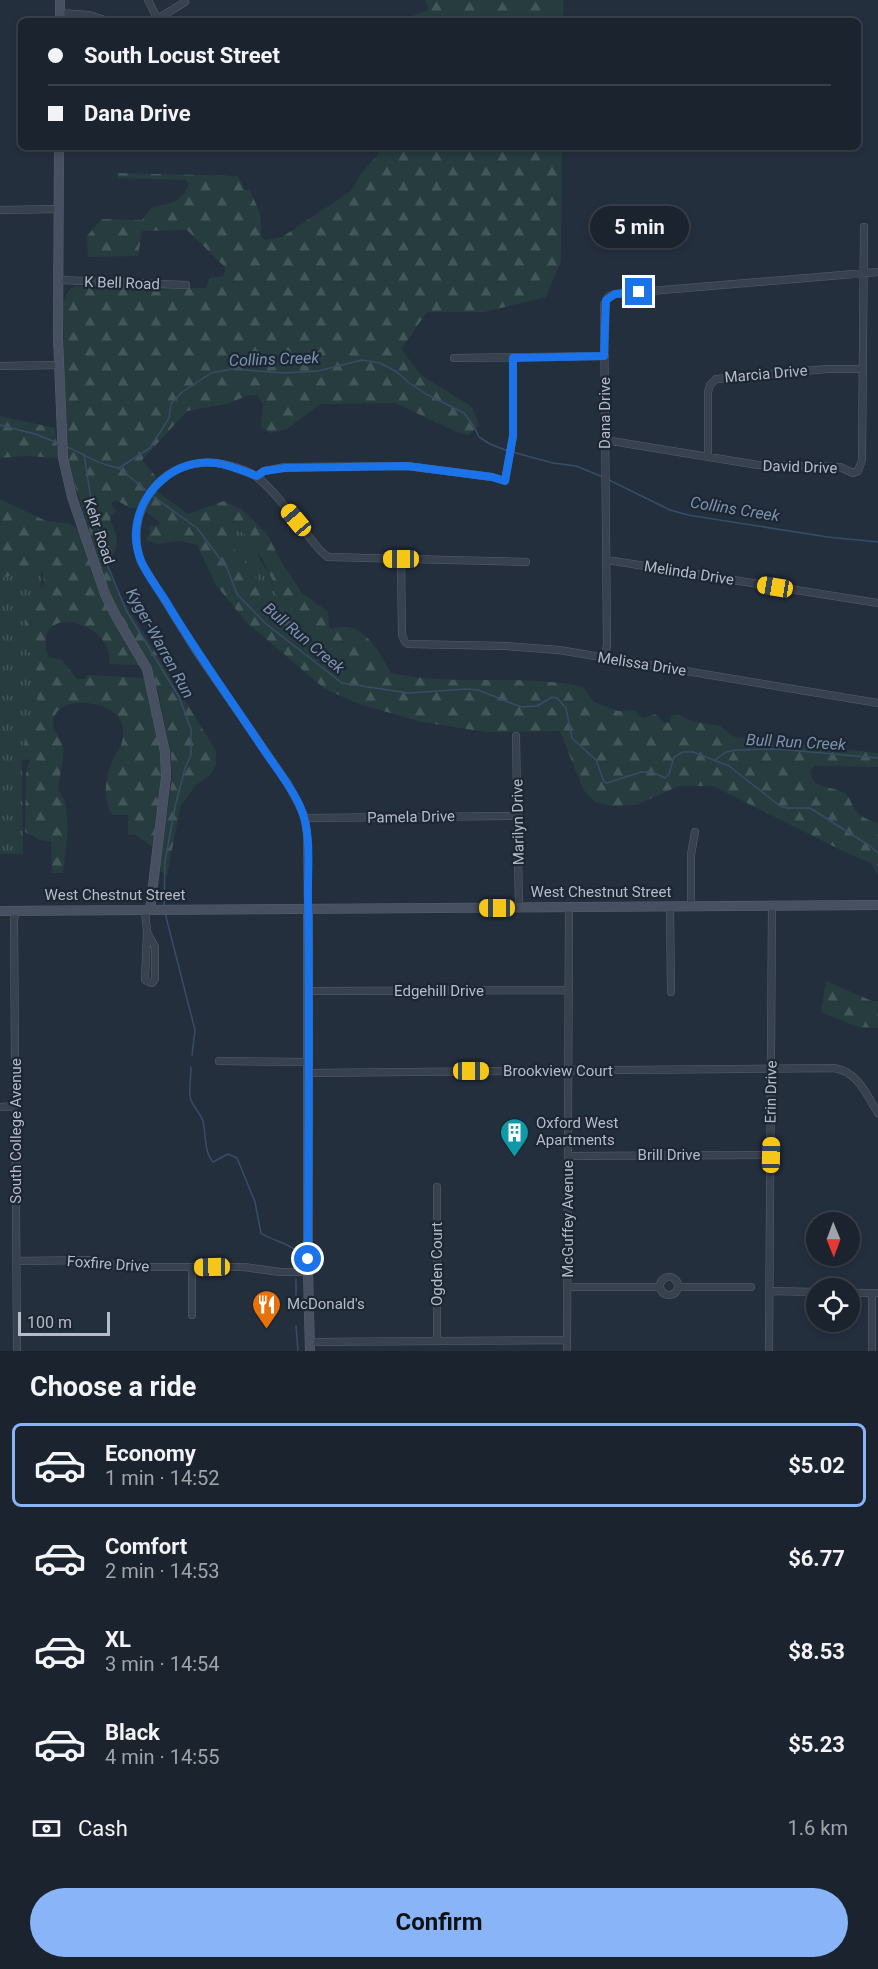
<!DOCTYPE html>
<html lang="en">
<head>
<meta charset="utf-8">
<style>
  :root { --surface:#1b232e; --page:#282f3a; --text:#f1f3f6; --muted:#a0a4aa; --line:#39404a; --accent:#8ab4f8 }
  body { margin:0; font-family:Roboto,sans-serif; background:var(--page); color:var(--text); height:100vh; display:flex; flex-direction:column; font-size:22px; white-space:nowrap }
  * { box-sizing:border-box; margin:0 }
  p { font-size:20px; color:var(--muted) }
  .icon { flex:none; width:33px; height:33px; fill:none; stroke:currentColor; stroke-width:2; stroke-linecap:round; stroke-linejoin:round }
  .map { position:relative; height:1351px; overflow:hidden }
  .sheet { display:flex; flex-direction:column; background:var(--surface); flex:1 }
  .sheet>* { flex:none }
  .guide { position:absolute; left:18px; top:18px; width:843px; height:132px; border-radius:9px; box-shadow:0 3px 9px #0003,0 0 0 2px var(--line); display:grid; align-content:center; height:132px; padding:0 30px; background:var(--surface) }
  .needle { width:39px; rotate:179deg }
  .buttons { position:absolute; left:806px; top:1212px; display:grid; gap:12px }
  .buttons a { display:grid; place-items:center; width:54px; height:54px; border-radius:50%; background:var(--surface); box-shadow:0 3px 9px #0003,0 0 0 2px var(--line); font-size:30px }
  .scale { position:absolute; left:18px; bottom:15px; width:92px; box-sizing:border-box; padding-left:6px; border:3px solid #b4bcc9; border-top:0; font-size:16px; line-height:21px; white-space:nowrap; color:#b4bcc9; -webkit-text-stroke:4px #1d2633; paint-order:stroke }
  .end { position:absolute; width:27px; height:27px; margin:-14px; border:8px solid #1a73e8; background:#fff; box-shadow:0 0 0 3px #fff }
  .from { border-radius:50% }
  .bubble { position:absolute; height:42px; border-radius:21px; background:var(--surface); box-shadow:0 3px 9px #0003,0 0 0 2px var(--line); font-size:20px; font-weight:700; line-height:42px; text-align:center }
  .car { position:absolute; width:18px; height:36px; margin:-18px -9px; border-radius:8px; box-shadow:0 0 4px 2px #0007; background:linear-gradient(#f5c518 24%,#345 0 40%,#f5c518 0 76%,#345 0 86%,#f5c518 0) }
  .guide b { display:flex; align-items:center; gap:21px; height:57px; font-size:22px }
  .guide b+b { border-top:2px solid var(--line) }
  .guide i { width:15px; height:15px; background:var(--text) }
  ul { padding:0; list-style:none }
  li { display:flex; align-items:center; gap:18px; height:84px; margin:0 12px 9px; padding:0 18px; border:3px solid transparent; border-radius:9px }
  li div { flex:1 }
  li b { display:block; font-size:22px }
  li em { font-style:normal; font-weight:700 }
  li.active { border-color:var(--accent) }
  li>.icon { width:54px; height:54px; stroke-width:1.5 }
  h2 { padding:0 30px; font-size:27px; line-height:72px }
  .pay { display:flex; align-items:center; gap:15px; height:66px; padding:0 30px; font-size:22px }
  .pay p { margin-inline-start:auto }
  .action { display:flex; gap:12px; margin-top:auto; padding:12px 30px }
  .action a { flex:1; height:69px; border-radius:36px; background:var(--accent); color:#111; font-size:24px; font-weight:700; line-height:69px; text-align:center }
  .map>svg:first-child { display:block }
</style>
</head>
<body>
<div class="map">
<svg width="878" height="1351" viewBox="0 0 878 1351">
  <defs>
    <pattern id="grass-tufts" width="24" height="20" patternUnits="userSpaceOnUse" patternTransform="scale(1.5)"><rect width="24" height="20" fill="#263c3f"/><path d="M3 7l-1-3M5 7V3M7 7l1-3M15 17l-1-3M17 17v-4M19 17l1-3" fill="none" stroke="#435659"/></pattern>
    <pattern id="forest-firs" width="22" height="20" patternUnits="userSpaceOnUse" patternTransform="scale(1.5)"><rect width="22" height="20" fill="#263c3f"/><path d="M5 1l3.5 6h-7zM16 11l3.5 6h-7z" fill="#435659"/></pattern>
  </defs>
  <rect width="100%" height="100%" fill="#242f3e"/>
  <path fill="url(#grass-tufts)" d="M232,529H237L245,534L273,581L272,589C284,604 293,599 296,624L276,613L273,605L259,588L257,579L228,541V533Z
    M0,562H41L44,758L22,760L23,854H0Z"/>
  <path fill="url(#forest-firs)" fill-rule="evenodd" d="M425,0H563V21H398L429,10Z
    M378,147H562L561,261L546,297L484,312H427L401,349L421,375L472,407L479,425L469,435L459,433L395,403L320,404L287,429L271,433L261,427L263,404L257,395L247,396L226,404L187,411L142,460L157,478L145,492L137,508H130L116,500L112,502V506L117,511L111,515L110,520C120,543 120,542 107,564L117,590L216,751V764L211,774L195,786L180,807L167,876L159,870L172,779L171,756L158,691L147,661L121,620L110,596L72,476L67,454L65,419L63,303C66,295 68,289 76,286L206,288L210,278L224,276L225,267L187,230L142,231L138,256L88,257L87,236L102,219L142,220L152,207C169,204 182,202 189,184L186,180L119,178L117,176V173L238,176L245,190H250L261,216V235L264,240L282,237L351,191L362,172L378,155Z
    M0,416L55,428L58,458L25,456L0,458Z
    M156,491L188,514L224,501L242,509L267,534L282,563L303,594L328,612L329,627L332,629C363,618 378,651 391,673C454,687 520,673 583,687L594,702L618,711L631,710L637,712L639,716L643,718L656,714L665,723L670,722L671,716L677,714L695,722L720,726L734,737L878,753V767L814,766L810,771C812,790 831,785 844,793C851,797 851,806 857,812C862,818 871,821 878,823V875L871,863L847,853L713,786H679L636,805L611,806L595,802L583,789L560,731L486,732L422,722L362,705L325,689L246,622L216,585L197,545L180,541L157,544L146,540L149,535L150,526H158L160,523L145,511ZM232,529H237L245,533L255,554L261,557L273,581L272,588C284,604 293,599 295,624L276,613L273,605L259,588L257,579L228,541V533Z
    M0,499L46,521L69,523L78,530L101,592L114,623L141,665L109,664C116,624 41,604 46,644C46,650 46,653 50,657L62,660L77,679H85L87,675L146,678L160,743L163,766L153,847L136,835L128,834V815H112C102,797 105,776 114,758C119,749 124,742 123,732C123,729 122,722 120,719C110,702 65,695 55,715C48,729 62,736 63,748C65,762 59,775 58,789L65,801L68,828L63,873H52L51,841C41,842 33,836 25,832L26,774L30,760L24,745L26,737L30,732V714L37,702L38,674L27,646L26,622L29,609L44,583L43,572L38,570L0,578Z
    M826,981L872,1001H878V1028L858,1027L821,1012Z"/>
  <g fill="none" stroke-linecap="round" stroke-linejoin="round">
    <path stroke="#394c67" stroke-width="1.5" d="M0,425L35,434L58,443
      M65,446C84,454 99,465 119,468L150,448L169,418L171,404L181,393L211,373L232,369L285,373L318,371L362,360L380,363L397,372L408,382L426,394L464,413L473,425L479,437L490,444L508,451
      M512,452L553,463L576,466L603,477
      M84,454L90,493L107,564L126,610L179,697L191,729V755L185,768L175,807L165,861L164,905
      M119,468L148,492
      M607,479L670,510L688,515L828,537L878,542
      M151,495L197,528L227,568L237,594L265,623L342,683L408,693L467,689L478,690L521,707L537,706L552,697L557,698L566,708L572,738L596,760L604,782L607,783L641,772H652L665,778L669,774L674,757L683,752H693L729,766L780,806L787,808H810L870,846L878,853
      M715,760L726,752L736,750L777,749L878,758
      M165,913L195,1030L192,1055
      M191,1067C191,1077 189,1087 190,1096C191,1106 200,1112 203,1121C206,1134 204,1152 213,1162L228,1154L237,1158L255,1202L261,1233C272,1241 284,1241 295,1250L296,1262
      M296,1279V1308
      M296,1326L298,1351"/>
    <defs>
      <path id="street" d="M148,0L158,20
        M60,13L89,15L108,21
        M154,21L185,2
        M0,210L59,209
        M58,280L186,285
        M454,358L605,356
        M0,366L59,365
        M605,440L758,465L840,467L853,473L858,471L862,460L864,227
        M708,457V392L710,385L716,379L827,369H862
        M257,476L264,471L285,467L407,466L492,477L505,481L513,436V358
        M401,559L402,635L405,642L408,644L506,646L559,650L878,703
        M607,560L878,603
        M604,658L607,646L604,304L609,296L615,294L878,272
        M516,736L519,908
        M305,818L518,816
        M670,906L671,992
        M691,906V855L695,832
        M308,909L307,834L305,818L299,805L288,784L196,651L141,562C132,536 137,509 154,488C166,473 183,465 201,463C217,461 246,468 258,478C277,493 291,515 307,534C313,542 320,552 328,557L526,562
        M145,910L147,932L145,980L152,983L155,979V947L147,932
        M16,911L14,919L17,1351
        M308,991L569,990
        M219,1061L308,1062
        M308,1073L834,1068C858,1072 866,1094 878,1113
        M0,1107L16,1106
        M568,1156L770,1155
        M437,1187V1341
        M17,1261L92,1260L121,1267H244L280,1272H308
        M192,1267V1315
        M660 1286a9 9 0 1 1 18 0a9 9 0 1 1-18 0Z
        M568,1287H660
        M679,1287H751
        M770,1291L816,1292
        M849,1293H878
        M310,1342L567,1340
        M567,1351L569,907
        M769,1351L772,906
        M872,1351V1293"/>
      <path id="secondary" d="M60,21V0
        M59,147L58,337L63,458L72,497L105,594L117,618L147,669L165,752L166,777L150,910
        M308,909V1272L310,1351
        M0,911L878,905"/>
    </defs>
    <use href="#street" stroke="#565f6c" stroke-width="8"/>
    <use href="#secondary" stroke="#565f6c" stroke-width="10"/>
    <use href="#street" stroke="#38414e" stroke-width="7"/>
    <use href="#secondary" stroke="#465061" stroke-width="9"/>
  </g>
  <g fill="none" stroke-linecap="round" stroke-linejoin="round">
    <path stroke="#1a73e8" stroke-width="8" d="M308,1259C308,1140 310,1020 308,901C307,869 313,833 299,804C288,782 273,764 260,744C229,697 196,652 167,603C152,579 134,561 136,531C139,491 175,458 216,463C230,465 243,471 257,476L264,471L285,468L407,466L492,477L505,481L513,436V358L604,356L606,300L615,294L639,292"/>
  </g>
  <defs>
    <symbol id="building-pin" viewBox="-11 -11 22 30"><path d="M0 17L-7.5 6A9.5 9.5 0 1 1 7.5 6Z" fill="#0f9aa8" stroke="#1d2633"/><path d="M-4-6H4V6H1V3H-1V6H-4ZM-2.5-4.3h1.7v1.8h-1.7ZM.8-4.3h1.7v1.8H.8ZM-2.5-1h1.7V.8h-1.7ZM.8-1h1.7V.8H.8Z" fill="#fff"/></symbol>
    <symbol id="restaurant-pin" viewBox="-11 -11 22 30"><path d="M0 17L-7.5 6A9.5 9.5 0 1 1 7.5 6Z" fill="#e8710a" stroke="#1d2633"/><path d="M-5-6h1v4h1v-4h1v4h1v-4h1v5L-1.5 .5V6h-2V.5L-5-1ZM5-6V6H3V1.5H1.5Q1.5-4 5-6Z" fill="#fff"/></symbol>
  </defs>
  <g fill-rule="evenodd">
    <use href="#building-pin" x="498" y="1116" width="33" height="45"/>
    <use href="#restaurant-pin" x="250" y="1288" width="33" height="45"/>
  </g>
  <g text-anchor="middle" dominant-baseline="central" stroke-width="4.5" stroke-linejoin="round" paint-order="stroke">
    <g font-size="15" fill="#b4bcc9" stroke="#1d2633">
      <text transform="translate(122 283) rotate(2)">K Bell Road</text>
      <text transform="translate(766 374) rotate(-5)">Marcia Drive</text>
      <text transform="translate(605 413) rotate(-90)">Dana Drive</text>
      <text transform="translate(800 467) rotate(2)">David Drive</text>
      <text transform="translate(99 531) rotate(72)">Kehr Road</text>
      <text transform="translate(689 573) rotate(9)">Melinda Drive</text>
      <text transform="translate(642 664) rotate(9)">Melissa Drive</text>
      <text transform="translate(411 817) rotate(-1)">Pamela Drive</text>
      <text transform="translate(518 822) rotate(-91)">Marilyn Drive</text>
      <text x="601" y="892">West Chestnut Street</text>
      <text x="115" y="895">West Chestnut Street</text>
      <text x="439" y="991">Edgehill Drive</text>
      <text x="558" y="1071">Brookview Court</text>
      <text transform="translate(771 1092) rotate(-89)">Erin Drive</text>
      <text transform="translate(16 1131) rotate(-90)">South College Avenue</text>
      <text x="669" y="1155">Brill Drive</text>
      <text transform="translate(568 1219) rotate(-90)">McGuffey Avenue</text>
      <text transform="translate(108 1264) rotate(4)">Foxfire Drive</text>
      <text transform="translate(437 1264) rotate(-90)">Ogden Court</text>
    </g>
    <g font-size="15" fill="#b4bcc9" stroke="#1d2633" text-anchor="start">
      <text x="536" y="1123">Oxford West<tspan x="536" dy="17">Apartments</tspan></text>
      <text x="287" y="1304">McDonald's</text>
    </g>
    <g font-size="16" font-style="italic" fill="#7c92b1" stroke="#1d2633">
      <text transform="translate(274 359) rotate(-2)">Collins Creek</text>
      <text transform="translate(735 509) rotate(9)">Collins Creek</text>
      <text transform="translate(304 638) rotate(40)">Bull Run Creek</text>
      <text transform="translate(160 643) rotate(61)">Kyger-Warren Run</text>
      <text transform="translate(796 742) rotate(3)">Bull Run Creek</text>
    </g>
  </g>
</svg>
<div class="buttons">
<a><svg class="needle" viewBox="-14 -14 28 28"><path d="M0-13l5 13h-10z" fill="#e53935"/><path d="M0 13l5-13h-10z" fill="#a0a4aa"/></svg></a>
<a><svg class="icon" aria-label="locate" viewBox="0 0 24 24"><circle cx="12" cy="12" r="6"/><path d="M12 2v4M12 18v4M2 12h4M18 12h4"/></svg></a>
</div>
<div class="scale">100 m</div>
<i class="end from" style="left:308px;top:1259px"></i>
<i class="end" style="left:639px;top:292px"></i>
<div class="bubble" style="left:590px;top:206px;width:99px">5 min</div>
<i class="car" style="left:296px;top:520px;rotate:320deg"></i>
<i class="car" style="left:401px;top:559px;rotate:270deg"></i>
<i class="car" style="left:775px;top:587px;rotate:279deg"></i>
<i class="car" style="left:497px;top:908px;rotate:270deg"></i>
<i class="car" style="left:471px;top:1071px;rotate:90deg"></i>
<i class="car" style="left:771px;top:1155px;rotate:1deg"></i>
<i class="car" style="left:212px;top:1267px;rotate:269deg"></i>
<div class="guide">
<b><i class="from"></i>South Locust Street</b>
<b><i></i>Dana Drive</b>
</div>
</div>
<section class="sheet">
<h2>Choose a ride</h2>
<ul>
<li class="active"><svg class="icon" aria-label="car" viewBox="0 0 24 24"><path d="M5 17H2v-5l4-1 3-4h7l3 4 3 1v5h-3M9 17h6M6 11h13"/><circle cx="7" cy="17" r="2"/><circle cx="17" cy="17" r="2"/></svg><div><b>Economy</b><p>1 min · 14:52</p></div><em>$5.02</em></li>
<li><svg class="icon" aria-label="car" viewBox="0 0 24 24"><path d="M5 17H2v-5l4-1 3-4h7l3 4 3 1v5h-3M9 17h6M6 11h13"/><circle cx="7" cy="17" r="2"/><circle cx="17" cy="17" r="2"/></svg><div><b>Comfort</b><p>2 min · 14:53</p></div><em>$6.77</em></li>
<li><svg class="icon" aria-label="car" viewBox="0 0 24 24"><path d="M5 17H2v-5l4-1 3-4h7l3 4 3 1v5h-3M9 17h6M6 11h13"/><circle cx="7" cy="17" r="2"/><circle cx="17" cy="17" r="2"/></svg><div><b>XL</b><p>3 min · 14:54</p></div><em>$8.53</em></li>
<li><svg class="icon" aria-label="car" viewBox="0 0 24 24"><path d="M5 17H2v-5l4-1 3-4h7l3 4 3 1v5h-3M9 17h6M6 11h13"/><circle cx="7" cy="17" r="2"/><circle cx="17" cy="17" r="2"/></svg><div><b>Black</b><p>4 min · 14:55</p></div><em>$5.23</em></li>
</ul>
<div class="pay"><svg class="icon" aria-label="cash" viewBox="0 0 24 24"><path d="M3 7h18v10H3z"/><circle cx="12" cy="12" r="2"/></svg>Cash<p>1.6 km</p></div>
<div class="action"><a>Confirm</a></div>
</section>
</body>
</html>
